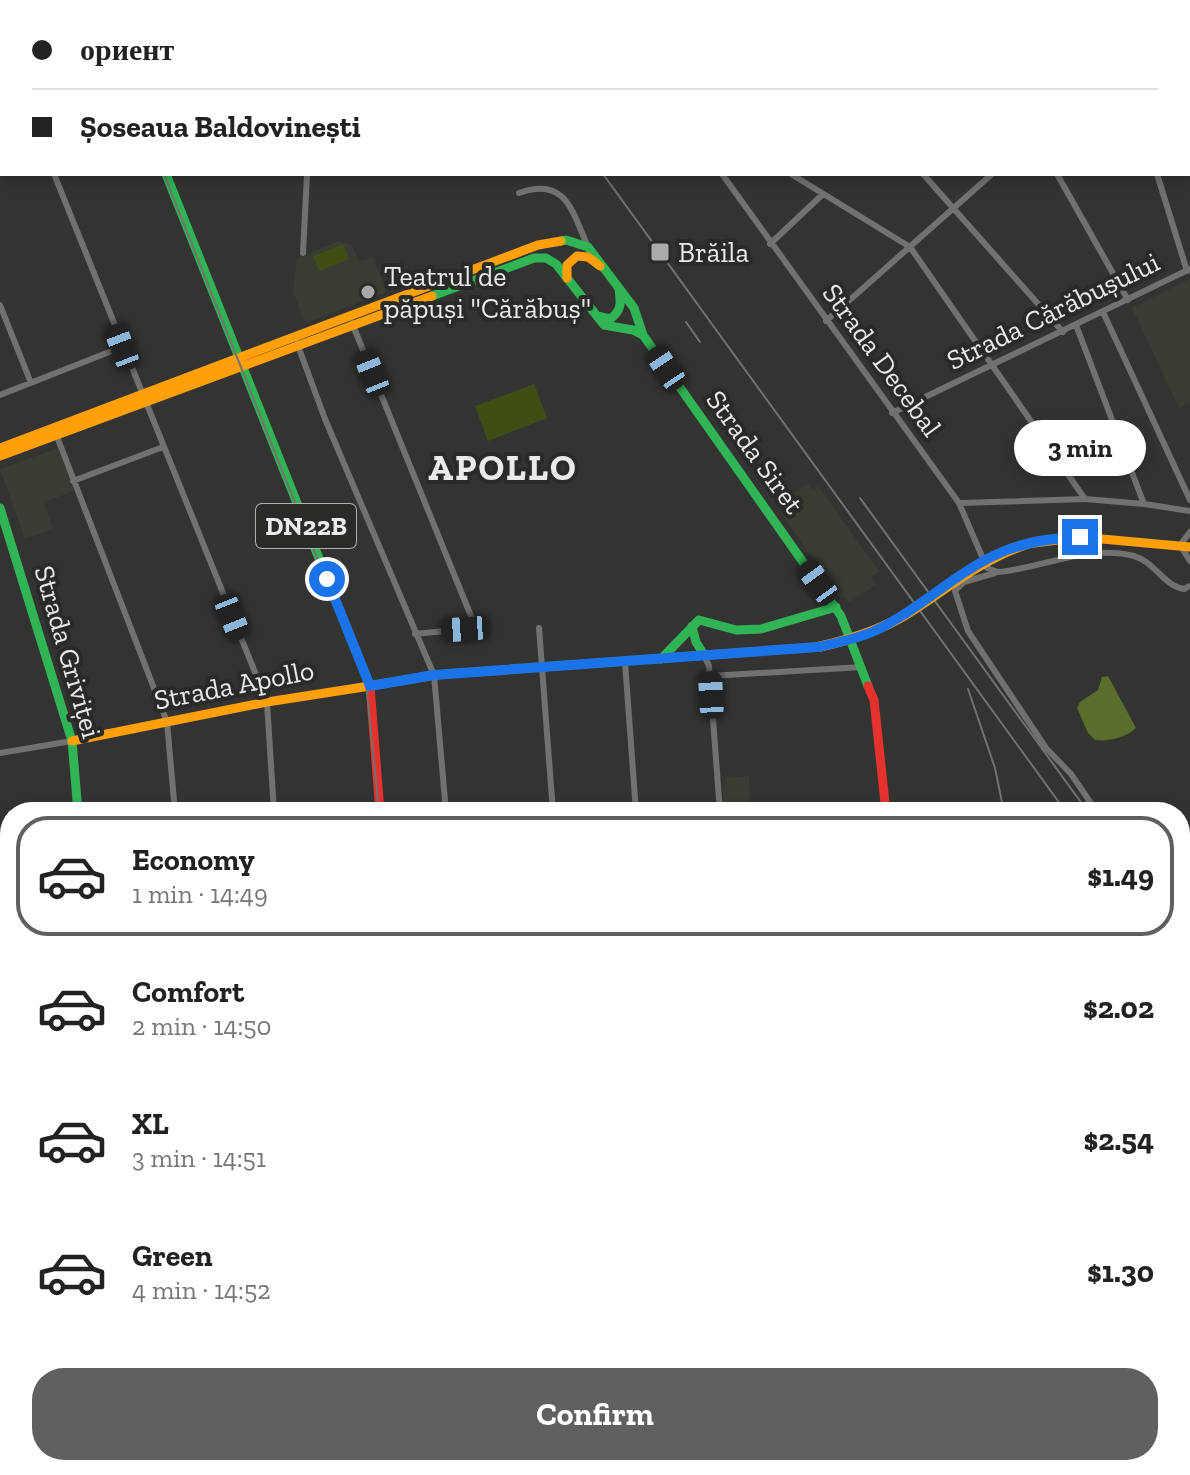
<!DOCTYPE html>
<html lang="en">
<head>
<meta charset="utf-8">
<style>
  :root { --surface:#fff; --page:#f2f2f2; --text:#222; --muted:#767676; --line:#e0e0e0; --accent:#5f605f }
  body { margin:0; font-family:"Zilla Slab",serif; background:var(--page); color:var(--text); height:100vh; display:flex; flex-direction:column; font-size:30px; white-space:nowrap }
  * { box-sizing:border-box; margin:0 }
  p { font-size:26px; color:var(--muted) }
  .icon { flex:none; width:44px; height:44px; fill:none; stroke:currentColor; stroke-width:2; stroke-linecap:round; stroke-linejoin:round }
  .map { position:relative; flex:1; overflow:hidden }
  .side { position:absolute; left:0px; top:802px; width:1190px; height:674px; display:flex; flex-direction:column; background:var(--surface); border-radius:32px 32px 0 0; box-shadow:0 4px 12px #0003 }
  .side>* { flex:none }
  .banner { position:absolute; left:0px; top:0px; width:1190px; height:176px; box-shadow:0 4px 12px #0003; display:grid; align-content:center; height:176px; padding:0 32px; background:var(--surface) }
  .end { position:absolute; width:36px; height:36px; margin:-18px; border:10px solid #1a73e8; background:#fff; box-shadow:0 0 0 4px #fff }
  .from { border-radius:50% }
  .bubble { position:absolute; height:56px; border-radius:28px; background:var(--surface); box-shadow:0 4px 12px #0003; font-size:26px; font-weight:700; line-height:56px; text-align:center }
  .car { position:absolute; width:24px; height:48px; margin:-24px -12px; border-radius:10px; box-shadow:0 0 6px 2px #0007; background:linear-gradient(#222 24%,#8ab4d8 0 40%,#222 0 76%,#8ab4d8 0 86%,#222 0) }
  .banner b { display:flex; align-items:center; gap:28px; height:76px; font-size:30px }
  .banner b+b { border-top:2px solid var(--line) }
  .banner i { width:20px; height:20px; background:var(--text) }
  ul { padding:14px 0 0; list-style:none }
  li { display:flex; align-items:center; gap:24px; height:120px; margin:0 16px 12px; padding:0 16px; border:4px solid transparent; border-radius:32px }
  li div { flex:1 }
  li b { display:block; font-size:30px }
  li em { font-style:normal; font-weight:700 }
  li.on { border-color:var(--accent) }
  li>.icon { width:72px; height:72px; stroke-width:1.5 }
  .action { display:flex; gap:16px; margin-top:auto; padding:16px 32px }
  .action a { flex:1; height:92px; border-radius:32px; background:var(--accent); color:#fff; font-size:32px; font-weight:700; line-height:92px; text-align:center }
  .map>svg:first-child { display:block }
</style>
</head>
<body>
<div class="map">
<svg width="1190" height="1475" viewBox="0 0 1190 1475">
  <rect width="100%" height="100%" fill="#333432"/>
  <path fill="#383c33" d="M338,241L352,245L359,262L373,257L387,292L305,323L293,292L297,259Z
    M1190,279V402L1179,408L1132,308Z
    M58,448L74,491L44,502L53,529L25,539L0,469Z
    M808,484L813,490L818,486L879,571L871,577L876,584L849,603L844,596L840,598L780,512L798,499L795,493Z
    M749,776L750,812H724L722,788L726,783V778Z
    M1190,1459V1475H1096L1148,1466H1180V1461Z"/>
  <path fill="#3e4e14" d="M343,244L349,259L319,271L313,256Z
    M534,384L547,418L488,441L475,406Z"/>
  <path fill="#596d2c" d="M1108,676L1136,728C1127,737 1108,742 1095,740L1088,733L1077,708L1080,702L1098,690L1102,677Z"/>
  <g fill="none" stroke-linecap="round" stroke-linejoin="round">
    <path stroke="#717170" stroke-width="6" d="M214,0L215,2
      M594,0L596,2
      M691,0L693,2
      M777,0L778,2
      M970,0L971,2
      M1104,0L1105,2
      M295,2L299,0
      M317,2V0
      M876,2L880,0
      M1084,2L1089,0
      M0,37L2,42
      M1188,78L1190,77
      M0,157L2,156
      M54,174L267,702L274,812
      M722,174L959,503L987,568L998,572C1043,568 1088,544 1134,556C1155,562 1165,587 1184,589L1190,586
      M791,174L910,247L1085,499
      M923,174L1063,332
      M1057,174L1128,300
      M1157,174L1187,271
      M519,193C566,176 572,211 588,247
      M770,244L823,194
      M303,253L307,174
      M0,305L31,383
      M1103,312L1190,500
      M826,321L992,174
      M352,323L473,621L470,627L465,629L415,634
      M1076,325L1144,504
      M297,343L325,419L434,675L446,812
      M0,395L122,347
      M892,413L1190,269
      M56,434L167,722L175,812
      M73,481L163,447
      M959,503L1085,499L1144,504L1190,511
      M1190,532L1180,545L1190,561
      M995,573L964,582L955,591L968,631L1046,748L1071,774L1097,812
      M539,628L553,812
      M704,655L709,666L720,812
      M625,662L636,812
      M710,676L862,667
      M0,753L72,741
      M1180,917L1190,930
      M0,1018H10
      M112,1466L128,1475
      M533,1466L548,1475
      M80,1475L85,1466
      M191,1475L196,1466
      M388,1475L393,1466
      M652,1475L657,1466"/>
    <path stroke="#30b455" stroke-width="9" d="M166,174L330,586
      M561,241L566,240L588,247L634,308L643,335L841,616L868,686
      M432,296L534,258H546L556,264L604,325L633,330L643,335
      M597,316L610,319C622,311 621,302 619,289
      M0,508L72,741L78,812
      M692,626L696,642L704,655
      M661,659L699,620L736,630L761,629L836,607
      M0,1401L10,1376
      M826,1475L831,1466"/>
    <path stroke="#ff9f0a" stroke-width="9" d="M567,278V265L577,256L588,257L600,266
      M0,448L538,245L561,241
      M0,456L432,296
      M1027,544L1080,537L1190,547
      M370,686L434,675L818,647
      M72,741L267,702L370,686"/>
    <path stroke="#e5322d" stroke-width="9" d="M96,0L97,2
      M330,586L370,686L380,812
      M868,686L874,700L886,812
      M0,1322L10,1327
      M252,1466L267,1475
      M310,1475L315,1466"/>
    <path stroke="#717271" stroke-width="2" d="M98,0L99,2
      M164,174L366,681L379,812
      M0,1325L10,1331
      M248,1466L264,1475
      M307,1475L312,1466"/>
    <path stroke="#717271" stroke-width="2" d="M486,0L487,2
      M603,174L1066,812
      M686,322L700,342
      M860,498L1088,812
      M968,689L995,768L1004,812
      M1180,936L1190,949
      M1180,958L1190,971
      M1180,974L1190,987
      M944,1475L951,1466"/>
    <path stroke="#ff9f0a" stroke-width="10" d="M818,647C850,640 882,630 910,612C949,587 982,559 1027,544"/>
  </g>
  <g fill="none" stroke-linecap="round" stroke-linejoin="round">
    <path stroke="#1a73e8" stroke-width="10" d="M327,579L370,686L434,675L818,647C836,643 855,639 872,632C919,611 955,572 1002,552C1028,541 1053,538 1080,537"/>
  </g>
  <g fill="#aaaba9" stroke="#292b27" stroke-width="3">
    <rect x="650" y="242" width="20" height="20" rx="4"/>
    <circle cx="368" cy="292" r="8"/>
  </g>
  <g text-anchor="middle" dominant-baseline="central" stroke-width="8" stroke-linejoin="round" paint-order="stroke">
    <rect fill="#292b27" stroke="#b0b1af" stroke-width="2" x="256" y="504" width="100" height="44" rx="6"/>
    <g font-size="26" font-weight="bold" fill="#eaebe9">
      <text x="306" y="526">DN22B</text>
    </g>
    <g font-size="28" fill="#eaebe9" stroke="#292b27" text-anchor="start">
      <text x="678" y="252">Brăila</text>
      <text x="384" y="276">Teatrul de<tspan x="384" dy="32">păpuși "Cărăbuș"</tspan></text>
    </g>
    <g font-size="28" fill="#eaebe9" stroke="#292b27">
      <text transform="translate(1053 311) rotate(-26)">Strada Cărăbușului</text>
      <text transform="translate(882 360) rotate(54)">Strada Decebal</text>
      <text transform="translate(755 452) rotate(54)">Strada Siret</text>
      <text transform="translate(68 652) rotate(74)">Strada Griviței</text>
      <text transform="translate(234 685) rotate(-11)">Strada Apollo</text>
    </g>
    <g font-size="36" font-weight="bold" letter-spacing="2" fill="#eaebe9" stroke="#292b27">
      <text x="503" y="467">APOLLO</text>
    </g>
  </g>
</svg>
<i class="end from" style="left:327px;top:579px"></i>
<i class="end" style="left:1080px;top:537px"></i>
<div class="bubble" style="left:1014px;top:420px;width:132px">3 min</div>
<i class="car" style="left:122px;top:347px;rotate:339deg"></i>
<i class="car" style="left:666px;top:368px;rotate:326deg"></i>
<i class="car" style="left:372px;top:373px;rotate:338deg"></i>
<i class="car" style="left:818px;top:582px;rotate:324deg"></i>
<i class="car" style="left:232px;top:617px;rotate:158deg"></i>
<i class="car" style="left:465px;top:629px;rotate:266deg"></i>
<i class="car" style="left:711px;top:695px;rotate:357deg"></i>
<div class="banner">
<b><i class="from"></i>ориент</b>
<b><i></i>Șoseaua Baldovinești</b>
</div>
<section class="side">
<ul>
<li class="on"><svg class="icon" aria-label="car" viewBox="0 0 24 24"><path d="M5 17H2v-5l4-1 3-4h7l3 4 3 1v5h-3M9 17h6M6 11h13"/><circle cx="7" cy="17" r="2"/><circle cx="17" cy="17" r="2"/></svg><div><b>Economy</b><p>1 min · 14:49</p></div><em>$1.49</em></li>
<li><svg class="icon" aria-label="car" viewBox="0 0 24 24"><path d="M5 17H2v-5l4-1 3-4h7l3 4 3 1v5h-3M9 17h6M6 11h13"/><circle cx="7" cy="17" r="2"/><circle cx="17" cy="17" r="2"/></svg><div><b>Comfort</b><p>2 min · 14:50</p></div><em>$2.02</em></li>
<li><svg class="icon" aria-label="car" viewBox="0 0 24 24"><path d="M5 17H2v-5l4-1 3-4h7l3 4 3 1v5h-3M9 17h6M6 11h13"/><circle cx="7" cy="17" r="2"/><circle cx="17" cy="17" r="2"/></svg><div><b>XL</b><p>3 min · 14:51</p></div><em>$2.54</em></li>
<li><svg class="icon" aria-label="car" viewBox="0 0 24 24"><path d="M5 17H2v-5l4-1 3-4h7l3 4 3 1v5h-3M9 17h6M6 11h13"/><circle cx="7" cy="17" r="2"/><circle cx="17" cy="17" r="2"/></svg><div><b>Green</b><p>4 min · 14:52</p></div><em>$1.30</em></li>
</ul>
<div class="action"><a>Confirm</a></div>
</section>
</div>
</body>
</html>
